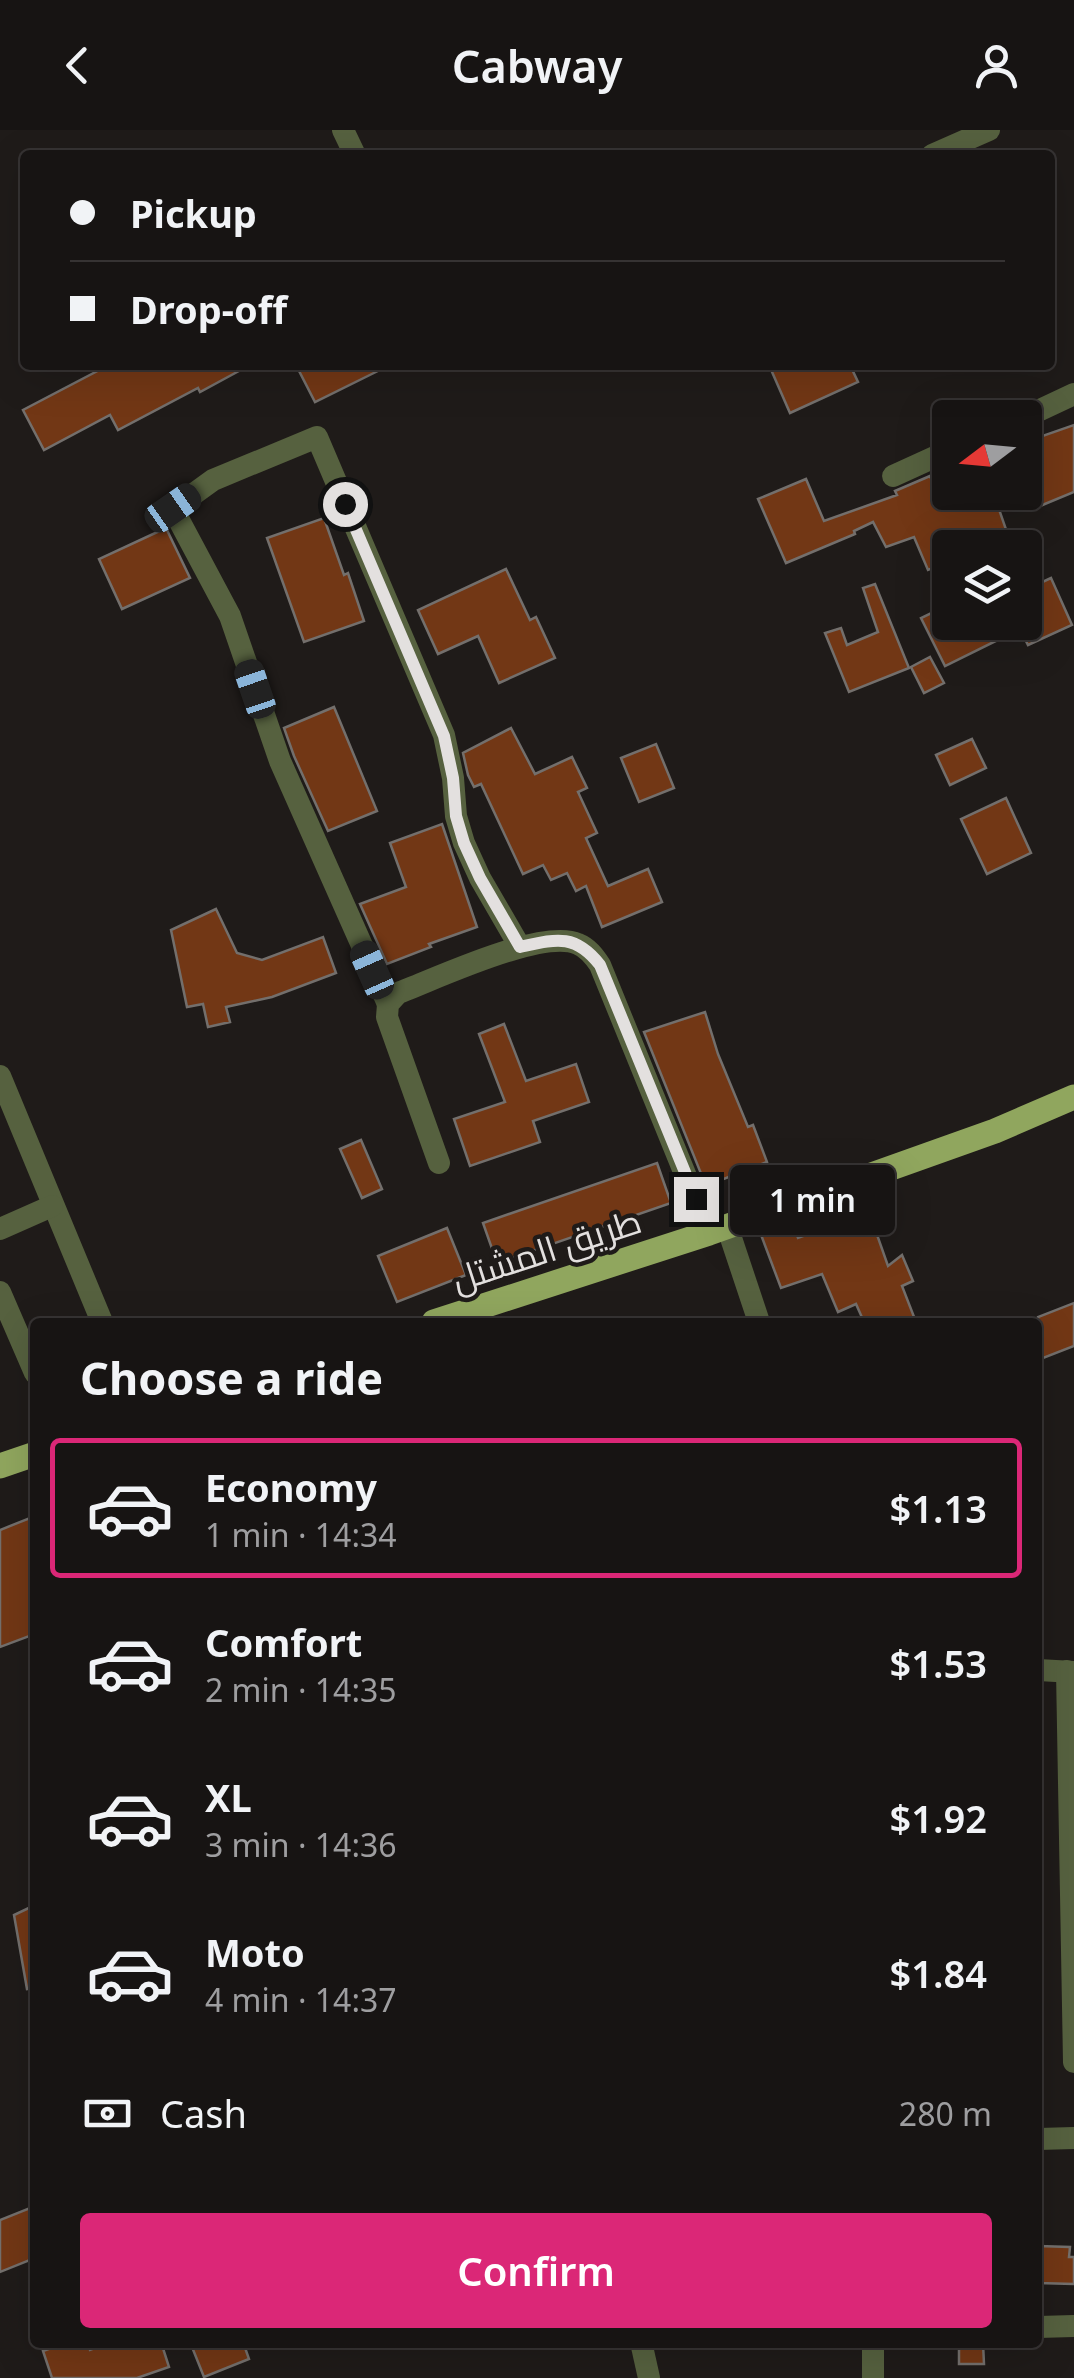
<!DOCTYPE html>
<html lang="en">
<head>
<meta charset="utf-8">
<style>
	:root { --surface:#171413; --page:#242121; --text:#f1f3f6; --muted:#9e9ea0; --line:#363333; --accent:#db2777 }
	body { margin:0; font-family:"Noto Sans",Cairo,sans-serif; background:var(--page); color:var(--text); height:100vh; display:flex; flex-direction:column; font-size:38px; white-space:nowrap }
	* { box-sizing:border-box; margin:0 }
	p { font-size:32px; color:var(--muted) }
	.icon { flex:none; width:55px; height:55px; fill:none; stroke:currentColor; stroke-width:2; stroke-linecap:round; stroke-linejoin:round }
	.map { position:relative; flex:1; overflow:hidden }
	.drawer { position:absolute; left:30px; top:1188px; width:1012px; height:1030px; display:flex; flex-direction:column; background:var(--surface); border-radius:10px; box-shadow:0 10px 40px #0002,0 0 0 2px var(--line) }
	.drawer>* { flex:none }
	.top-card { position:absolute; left:20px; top:20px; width:1035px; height:220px; border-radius:10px; box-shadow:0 10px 40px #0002,0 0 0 2px var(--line); display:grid; align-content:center; height:220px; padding:0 50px; background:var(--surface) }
	.needle { width:65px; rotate:254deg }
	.controls { position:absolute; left:932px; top:270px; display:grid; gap:20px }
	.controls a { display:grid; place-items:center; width:110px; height:110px; border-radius:10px; background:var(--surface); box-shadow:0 10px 40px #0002,0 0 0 2px var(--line); font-size:50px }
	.end { position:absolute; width:45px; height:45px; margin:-22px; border:12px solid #e3e0df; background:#111; box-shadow:0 0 0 5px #111 }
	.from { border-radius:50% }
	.bubble { position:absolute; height:70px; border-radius:10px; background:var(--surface); box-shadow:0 10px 40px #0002,0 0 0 2px var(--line); font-size:32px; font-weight:600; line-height:70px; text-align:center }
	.car { position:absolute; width:30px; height:60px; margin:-30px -15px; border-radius:12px; box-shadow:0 0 8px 2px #0007; background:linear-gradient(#222 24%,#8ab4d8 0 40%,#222 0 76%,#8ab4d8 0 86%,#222 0) }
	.top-card b { display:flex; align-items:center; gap:35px; height:95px; font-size:38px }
	.top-card b+b { border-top:2px solid var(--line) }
	.top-card i { width:25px; height:25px; background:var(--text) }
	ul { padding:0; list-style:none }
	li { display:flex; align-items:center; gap:30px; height:140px; margin:0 20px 15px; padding:0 30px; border:5px solid transparent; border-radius:10px }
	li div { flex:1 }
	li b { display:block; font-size:38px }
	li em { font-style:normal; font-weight:600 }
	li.selected { border-color:var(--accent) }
	li>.icon { width:90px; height:90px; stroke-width:1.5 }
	h2 { padding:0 50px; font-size:45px; line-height:120px }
	.pay { display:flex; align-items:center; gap:25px; height:110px; padding:0 50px; font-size:38px }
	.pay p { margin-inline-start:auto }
	.button { display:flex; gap:20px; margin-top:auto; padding:20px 50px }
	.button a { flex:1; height:115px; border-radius:10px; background:var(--accent); color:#fff; font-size:40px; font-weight:600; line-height:115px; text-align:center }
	header { display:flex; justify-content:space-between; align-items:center; height:130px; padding:0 50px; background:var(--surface); font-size:45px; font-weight:600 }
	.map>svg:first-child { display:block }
	.building { fill:#723715; stroke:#736f6c; stroke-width:2.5 }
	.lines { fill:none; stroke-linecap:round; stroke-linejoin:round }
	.minor { stroke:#56613f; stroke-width:22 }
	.primary { stroke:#90a65e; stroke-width:25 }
	.route { stroke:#e3e0df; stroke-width:12 }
	.labels { text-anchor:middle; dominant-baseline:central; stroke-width:9; stroke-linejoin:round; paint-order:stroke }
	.street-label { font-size:35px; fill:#e3e0df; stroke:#1f1b19 }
</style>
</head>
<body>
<header><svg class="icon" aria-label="back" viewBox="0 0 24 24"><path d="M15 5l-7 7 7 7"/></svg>Cabway<svg class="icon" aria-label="person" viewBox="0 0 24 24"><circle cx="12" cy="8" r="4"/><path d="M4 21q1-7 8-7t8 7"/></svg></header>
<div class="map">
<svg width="1074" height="2248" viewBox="0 0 1074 2248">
	<rect width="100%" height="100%" fill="#1f1b19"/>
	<g class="building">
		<path d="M109,235H250L200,262L198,258L118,300L110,285L44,320L23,280Z"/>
		<path d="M296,235H390L315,272Z"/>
		<path d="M769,235H850L858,252L790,283Z"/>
		<path d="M1074,295V362L1040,376L1025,339V302L1034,300L1037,308Z"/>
		<path d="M930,346L933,353L950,346V362H993L1010,411L991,418H950V431L928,440L914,407L886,417L873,392L854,401L855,404L786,433L758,369L806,349L824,391L897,365L895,361Z"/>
		<path d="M324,388L344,445L348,443L364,491L304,512L267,408Z"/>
		<path d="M166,398L190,448L122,479L99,429Z"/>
		<path d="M506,439L530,490L536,487L555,528L499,553L478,506L438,524L418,480Z"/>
		<path d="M1051,448L1072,495L1028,515L1020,499L945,536L921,488L950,474V492H1025V460Z"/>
		<path d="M875,454L909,538L849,562L825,503L841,498L847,515L878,502L863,458Z"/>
		<path d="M930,527L944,553L924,563L911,537Z"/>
		<path d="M334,577L377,681L328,701L294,626L284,598Z"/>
		<path d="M511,598L535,644L572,627L587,658L578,662L597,703L586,708L608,756L648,739L662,772L602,797L586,756L576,761L567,743L551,750L543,735L523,744L481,654L474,657L468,645L463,623Z"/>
		<path d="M972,609L986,638L950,655L936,625Z"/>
		<path d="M656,614L674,658L639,672L621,628Z"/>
		<path d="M1006,668L1031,723L987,744L961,689Z"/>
		<path d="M442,694L477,797L429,814L431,817L387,834L360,774L406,757L390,713Z"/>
		<path d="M216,779L237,823L262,830L323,807L336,843L272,867L226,877L230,892L208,897L203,874L187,877L171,800Z"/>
		<path d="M705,882L718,924L748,997L753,995L767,1032L706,1056L644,902Z"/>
		<path d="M504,894L526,951L576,934L589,972L533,991L540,1012L470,1036L454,989L505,972L479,904Z"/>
		<path d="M361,1010L382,1059L362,1068L340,1019Z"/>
		<path d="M657,1033L671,1073L497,1133L483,1093Z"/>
		<path d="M869,1082L888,1136L902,1125L913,1151L902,1156L916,1192H864L856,1174L838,1182L822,1144L781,1158L760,1102L792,1091L798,1108Z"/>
		<path d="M447,1098L466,1145L397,1172L378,1126Z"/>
		<path d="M1074,1173V1216L1038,1230V1187Z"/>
		<path d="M35,1386V1504L0,1517V1400Z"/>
		<path d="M35,1775V1858L27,1859L14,1785Z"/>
		<path d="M35,2076V2128L0,2142V2090Z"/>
		<path d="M1038,2116L1070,2117L1069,2127H1074V2154L1038,2153Z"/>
		<path d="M68,2212H87L90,2220L111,2212H161L169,2237L137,2248H52L43,2221Z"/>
		<path d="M190,2212H243L249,2229L204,2247Z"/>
		<path d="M959,2213H983L984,2234H959Z"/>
	</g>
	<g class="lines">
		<g class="minor">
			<path d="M343,0L355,25"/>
			<path d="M932,25L989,0"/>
			<path d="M1023,288L1074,264"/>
			<path d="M893,346L950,320"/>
			<path d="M388,874L280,631L230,486L173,379L213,350L317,307L444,605L453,648L456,686L464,713L480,748L520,817"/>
			<path d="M0,946L102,1192"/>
			<path d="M439,1033L387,887L388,874L398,863C436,849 542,798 578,814C588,818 594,826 600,835L709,1103"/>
			<path d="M727,1096L759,1192"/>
			<path d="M0,1099L52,1076"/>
			<path d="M0,1162L35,1243"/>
			<path d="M1038,1540L1074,1542"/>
			<path d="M1067,1541L1074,1932"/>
			<path d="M1038,2009L1074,2008"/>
			<path d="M1038,2197L1074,2196"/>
			<path d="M641,2212L649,2248"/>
			<path d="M873,2212V2248"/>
		</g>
		<g class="primary">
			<path d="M434,1192L709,1103L995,1001L1074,967"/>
			<path d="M0,1336L35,1324"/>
		</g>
	</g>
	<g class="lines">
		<path class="route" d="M345,374L444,606L453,648L456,686L464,713L480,748L520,817C556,809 575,803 600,835L696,1069"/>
	</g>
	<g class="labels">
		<g class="street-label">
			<text transform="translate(546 1119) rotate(-18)">طريق المشتل</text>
		</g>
	</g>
</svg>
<div class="controls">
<a><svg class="needle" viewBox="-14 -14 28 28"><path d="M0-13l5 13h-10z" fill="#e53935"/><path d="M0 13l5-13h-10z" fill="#9e9ea0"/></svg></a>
<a><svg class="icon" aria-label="layers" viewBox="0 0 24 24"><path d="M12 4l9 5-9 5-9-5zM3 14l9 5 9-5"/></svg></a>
</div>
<i class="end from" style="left:345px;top:374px"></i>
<i class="end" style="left:696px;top:1069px"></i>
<div class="bubble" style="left:730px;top:1035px;width:165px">1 min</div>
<i class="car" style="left:173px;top:378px;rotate:55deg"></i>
<i class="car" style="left:255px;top:559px;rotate:341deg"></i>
<i class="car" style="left:372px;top:840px;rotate:336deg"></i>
<div class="top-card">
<b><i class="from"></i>Pickup</b>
<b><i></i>Drop-off</b>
</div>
<section class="drawer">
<h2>Choose a ride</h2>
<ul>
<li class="selected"><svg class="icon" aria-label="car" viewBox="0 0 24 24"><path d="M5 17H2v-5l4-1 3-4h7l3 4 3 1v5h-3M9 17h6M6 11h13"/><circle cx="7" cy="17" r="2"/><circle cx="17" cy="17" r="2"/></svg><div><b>Economy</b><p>1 min · 14:34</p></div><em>$1.13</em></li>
<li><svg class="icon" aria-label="car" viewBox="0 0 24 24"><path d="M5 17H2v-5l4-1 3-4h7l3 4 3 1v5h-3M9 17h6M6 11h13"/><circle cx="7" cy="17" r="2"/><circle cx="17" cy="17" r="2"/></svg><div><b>Comfort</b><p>2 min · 14:35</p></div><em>$1.53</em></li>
<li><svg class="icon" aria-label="car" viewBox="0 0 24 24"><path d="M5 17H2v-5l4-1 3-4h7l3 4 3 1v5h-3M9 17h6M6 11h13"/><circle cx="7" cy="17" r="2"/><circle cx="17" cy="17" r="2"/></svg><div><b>XL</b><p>3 min · 14:36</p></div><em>$1.92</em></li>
<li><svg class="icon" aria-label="car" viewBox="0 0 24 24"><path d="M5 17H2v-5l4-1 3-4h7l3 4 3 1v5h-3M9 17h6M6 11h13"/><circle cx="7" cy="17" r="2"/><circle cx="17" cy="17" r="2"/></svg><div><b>Moto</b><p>4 min · 14:37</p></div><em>$1.84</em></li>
</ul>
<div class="pay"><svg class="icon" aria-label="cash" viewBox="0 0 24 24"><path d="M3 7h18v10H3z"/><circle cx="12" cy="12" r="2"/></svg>Cash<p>280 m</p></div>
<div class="button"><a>Confirm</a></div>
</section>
</div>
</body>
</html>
